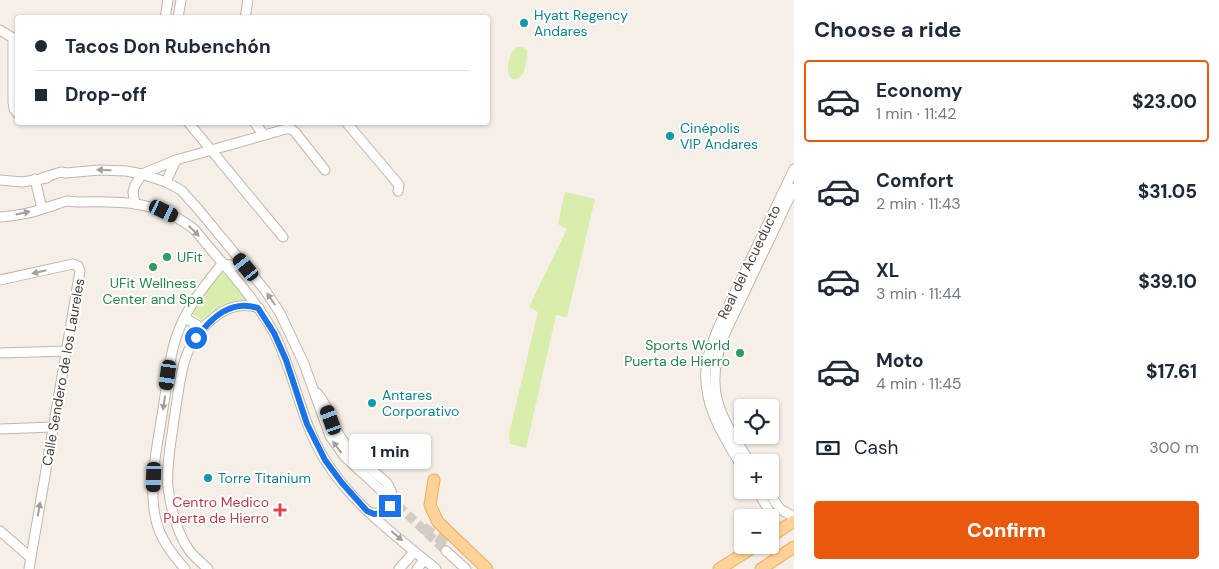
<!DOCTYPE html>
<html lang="en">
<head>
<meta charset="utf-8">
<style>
	:root { --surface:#fff; --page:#f6f6f7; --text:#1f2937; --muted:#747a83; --line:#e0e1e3; --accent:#ea580c }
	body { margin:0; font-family:"DM Sans",sans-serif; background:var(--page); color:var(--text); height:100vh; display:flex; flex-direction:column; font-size:19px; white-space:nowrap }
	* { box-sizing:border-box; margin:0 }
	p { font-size:16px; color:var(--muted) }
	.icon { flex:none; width:28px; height:28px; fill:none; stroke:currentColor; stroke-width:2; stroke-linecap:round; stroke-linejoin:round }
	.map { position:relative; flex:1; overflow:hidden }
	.sheet { display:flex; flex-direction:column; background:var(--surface); width:425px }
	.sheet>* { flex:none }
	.top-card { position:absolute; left:15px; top:15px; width:475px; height:110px; border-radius:5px; box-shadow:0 1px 4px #0004; display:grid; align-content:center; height:110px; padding:0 20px; background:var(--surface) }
	.buttons { position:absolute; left:734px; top:399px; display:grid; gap:10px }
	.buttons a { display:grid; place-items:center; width:45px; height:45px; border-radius:5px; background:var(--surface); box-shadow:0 1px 4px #0004; font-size:25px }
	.end { position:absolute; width:22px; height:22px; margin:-11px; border:6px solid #1a73e8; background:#fff; box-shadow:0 0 0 2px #fff }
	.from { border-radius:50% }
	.bubble { position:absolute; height:35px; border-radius:5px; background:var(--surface); box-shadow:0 1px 4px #0004; font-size:16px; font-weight:800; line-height:35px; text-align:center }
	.car { position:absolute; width:15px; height:30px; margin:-15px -8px; border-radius:6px; box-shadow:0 0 4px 1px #0007; background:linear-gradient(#222 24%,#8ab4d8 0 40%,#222 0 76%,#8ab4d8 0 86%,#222 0) }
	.top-card b { display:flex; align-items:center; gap:18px; height:48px; font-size:19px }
	.top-card b+b { border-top:1px solid var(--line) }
	.top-card i { width:12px; height:12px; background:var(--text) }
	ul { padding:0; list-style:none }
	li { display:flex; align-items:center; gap:15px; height:82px; margin:0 10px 8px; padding:0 10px; border:2px solid transparent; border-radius:5px }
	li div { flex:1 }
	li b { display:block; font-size:19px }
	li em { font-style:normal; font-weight:800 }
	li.selected { border-color:var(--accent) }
	li>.icon { width:45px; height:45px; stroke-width:1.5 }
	h2 { padding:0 20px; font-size:22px; line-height:60px }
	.pay { display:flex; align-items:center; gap:12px; height:55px; padding:0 20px; font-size:19px }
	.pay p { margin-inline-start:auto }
	.action { display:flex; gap:10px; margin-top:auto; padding:10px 20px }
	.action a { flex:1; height:58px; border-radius:5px; background:var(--accent); color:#fff; font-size:20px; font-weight:800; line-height:58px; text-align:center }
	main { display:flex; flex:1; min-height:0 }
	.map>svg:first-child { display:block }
	.green { fill:#d9edad }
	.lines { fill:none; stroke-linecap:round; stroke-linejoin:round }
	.minor-tunnel { stroke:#d3ccc4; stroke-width:9; stroke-dasharray:9 4.5; stroke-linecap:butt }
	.major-tunnel { stroke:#d3ccc4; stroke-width:11; stroke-dasharray:11 5.5; stroke-linecap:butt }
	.minor-casing { stroke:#c2b6a9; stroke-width:11 }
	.major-casing { stroke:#efae5c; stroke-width:13 }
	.minor { stroke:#fff; stroke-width:9 }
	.major { stroke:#ffd397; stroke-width:11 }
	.oneway { fill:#a49f9a }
	.route { stroke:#1a73e8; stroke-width:6 }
	.culture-dot { fill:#0f9aa8; stroke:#fff; stroke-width:2 }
	.leisure-dot { fill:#2e9e5b; stroke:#fff; stroke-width:2 }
	.health-dot { fill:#e0444e; stroke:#fff; stroke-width:2 }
	.labels { text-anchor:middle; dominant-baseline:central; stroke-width:4; stroke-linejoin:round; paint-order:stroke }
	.culture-label { font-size:14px; fill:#0d838f; stroke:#fff; text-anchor:start }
	.leisure-label { font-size:14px; fill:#27864d; stroke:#fff; text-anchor:start }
	.street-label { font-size:14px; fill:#493f35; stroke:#fff }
	.health-label { font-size:14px; fill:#be3a42; stroke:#fff; text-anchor:end }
</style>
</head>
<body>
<main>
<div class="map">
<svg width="794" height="569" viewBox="0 0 794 569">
	<rect width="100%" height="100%" fill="#f5efe8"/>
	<g class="green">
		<path d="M517,47H522L527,50C527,56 526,73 520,77C507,85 507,68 509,60C511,54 511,51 517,47Z"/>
		<path d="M565,192L595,199L567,317L556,315L526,448L510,444L509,437L510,430L538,312L529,307L567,229L558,224Z"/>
		<path d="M220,270L248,299C228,302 214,307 201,321L199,317L190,313Z"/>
	</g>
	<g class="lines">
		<path class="minor-tunnel" d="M388,496L446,551"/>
		<path class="major-tunnel" d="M423,528L449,544"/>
		<g class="minor-casing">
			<g id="minor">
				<path d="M165,18L168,0"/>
				<path d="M178,18L181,0"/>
				<path d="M245,18L248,0"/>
				<path d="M0,30L13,38H18"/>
				<path d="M13,38V102L14,109L18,114"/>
				<path d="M188,122L283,237"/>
				<path d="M254,122L264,135"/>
				<path d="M346,122L399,185L398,191"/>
				<path d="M42,178L61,172L66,173L99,170L126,171L142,174L166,182L181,190L198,209L265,290L280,313L304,364L330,436L345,457L384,493"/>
				<path d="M35,179L42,209"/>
				<path d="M0,180L22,182L47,178"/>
				<path d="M166,182L176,160"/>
				<path d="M135,204L133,192L135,185L142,174L176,160L286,129H291L295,132L325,170"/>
				<path d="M0,217C14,216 32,213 45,208C53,206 59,203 67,201C71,201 75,202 79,202C123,201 159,201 195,230C222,264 253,295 274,333C295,374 300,420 325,460C352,504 396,536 436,569"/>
				<path d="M0,280L73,264L78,266L80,271L29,569"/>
				<path d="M185,318L197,325L202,330"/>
				<path d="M0,353L67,351"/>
				<path d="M317,393C329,406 332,424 341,438C353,456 372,469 387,483C389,487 392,491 392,495C394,509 381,516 369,512"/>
				<path d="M0,429L53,427"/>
				<path d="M750,462C719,415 702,388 726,331L794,188"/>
				<path d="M742,467C724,437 703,406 706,369C707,355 713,341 718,328L794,169"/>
				<path d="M757,490L768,509L770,518"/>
				<path d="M767,490L780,509L794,517"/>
				<path d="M0,531L30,557"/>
				<path d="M446,551L466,569"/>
				<path d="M185,569C173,555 160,539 156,520C147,484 159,439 164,402C168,380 169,356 177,335C186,308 205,285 222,264L246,267"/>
				<path d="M208,569C202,563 194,557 189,550C177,533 171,508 168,488C166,466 171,442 174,420C177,401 179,381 184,363C193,332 224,296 259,308"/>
				<path d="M399,569L414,552"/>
				<path d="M417,569L424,560"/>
			</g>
		</g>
		<g class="major-casing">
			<g id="major">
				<path d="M434,480L430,505L438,522L487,569"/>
				<path d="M770,537L794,521"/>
				<path d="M719,569L757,545"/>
				<path d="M761,569L794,547"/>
			</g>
		</g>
		<use href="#minor" class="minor"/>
		<use href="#major" class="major"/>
	</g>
	<defs><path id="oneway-solid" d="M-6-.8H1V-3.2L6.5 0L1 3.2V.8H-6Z" transform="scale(1.25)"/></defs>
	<g class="oneway">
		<use href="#oneway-solid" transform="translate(104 170) rotate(-179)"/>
		<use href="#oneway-solid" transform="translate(23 213) rotate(-12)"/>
		<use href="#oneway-solid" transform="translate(194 231) rotate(45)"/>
		<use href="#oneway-solid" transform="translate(39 272) rotate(167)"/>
		<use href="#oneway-solid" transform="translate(271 299) rotate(-125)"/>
		<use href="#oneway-solid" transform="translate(164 403) rotate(98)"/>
		<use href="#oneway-solid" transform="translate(337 447) rotate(-126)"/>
		<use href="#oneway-solid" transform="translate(39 509) rotate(-80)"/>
		<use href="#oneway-solid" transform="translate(397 536) rotate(41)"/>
	</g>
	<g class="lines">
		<path class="route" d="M196,338C212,317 231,299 258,308L274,333L286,360L307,424L325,460L342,483L367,511L374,514L382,513L390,506"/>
	</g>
	<g class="culture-dot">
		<circle cx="524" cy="23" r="5"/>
		<circle cx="670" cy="136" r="5"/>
		<circle cx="372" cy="403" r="5"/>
		<circle cx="208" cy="478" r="5"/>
	</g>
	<g class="leisure-dot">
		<circle cx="167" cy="257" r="5"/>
		<circle cx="153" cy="267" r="5"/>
		<circle cx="740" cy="353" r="5"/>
	</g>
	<path class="health-dot" d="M277.5 502.5h5v5h5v5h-5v5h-5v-5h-5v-5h5z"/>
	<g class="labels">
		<g class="culture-label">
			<text x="534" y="15">Hyatt Regency<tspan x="534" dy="16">Andares</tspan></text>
			<text x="680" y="128">Cinépolis<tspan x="680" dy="16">VIP Andares</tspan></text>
			<text x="382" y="395">Antares<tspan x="382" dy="16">Corporativo</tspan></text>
			<text x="218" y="478">Torre Titanium</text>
		</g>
		<g class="leisure-label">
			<text x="177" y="257">UFit</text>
			<text x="153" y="283" text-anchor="middle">UFit Wellness<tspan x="153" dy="16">Center and Spa</tspan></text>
			<text x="730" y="345" text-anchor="end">Sports World<tspan x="730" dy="16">Puerta de Hierro</tspan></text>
		</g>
		<g class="street-label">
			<text transform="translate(749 262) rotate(-64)">Real del Acueducto</text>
			<text transform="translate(63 372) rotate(-80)">Calle Sendero de los Laureles</text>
		</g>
		<g class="health-label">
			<text x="269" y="502">Centro Medico<tspan x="269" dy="16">Puerta de Hierro</tspan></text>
		</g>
	</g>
</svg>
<div class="buttons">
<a><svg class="icon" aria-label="locate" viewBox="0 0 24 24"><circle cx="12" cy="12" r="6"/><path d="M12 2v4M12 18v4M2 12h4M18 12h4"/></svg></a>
<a>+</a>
<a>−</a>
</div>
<i class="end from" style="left:196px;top:338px"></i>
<i class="end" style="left:390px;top:506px"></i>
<div class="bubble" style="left:349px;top:434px;width:82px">1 min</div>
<i class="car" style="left:164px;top:211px;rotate:116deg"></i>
<i class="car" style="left:246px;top:267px;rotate:321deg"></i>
<i class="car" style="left:168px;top:375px;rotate:188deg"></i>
<i class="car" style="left:331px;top:420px;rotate:340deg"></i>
<i class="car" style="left:154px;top:477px;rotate:182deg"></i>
<div class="top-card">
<b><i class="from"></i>Tacos Don Rubenchón</b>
<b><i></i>Drop-off</b>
</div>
</div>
<section class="sheet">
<h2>Choose a ride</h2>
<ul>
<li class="selected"><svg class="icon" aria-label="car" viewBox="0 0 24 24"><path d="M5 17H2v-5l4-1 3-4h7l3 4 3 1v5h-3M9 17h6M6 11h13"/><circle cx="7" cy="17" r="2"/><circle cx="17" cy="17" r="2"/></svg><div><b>Economy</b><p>1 min · 11:42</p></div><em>$23.00</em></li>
<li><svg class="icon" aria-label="car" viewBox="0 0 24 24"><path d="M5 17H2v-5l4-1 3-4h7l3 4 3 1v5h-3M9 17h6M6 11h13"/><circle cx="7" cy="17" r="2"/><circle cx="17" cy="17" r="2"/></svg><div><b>Comfort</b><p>2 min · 11:43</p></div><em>$31.05</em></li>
<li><svg class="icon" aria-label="car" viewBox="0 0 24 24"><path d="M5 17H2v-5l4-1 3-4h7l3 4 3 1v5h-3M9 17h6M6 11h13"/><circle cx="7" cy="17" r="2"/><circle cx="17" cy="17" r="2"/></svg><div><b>XL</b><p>3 min · 11:44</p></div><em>$39.10</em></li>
<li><svg class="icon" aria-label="car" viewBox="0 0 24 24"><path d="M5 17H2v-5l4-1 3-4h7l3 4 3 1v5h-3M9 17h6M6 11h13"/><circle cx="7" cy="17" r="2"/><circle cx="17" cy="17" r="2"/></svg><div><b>Moto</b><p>4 min · 11:45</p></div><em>$17.61</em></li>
</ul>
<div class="pay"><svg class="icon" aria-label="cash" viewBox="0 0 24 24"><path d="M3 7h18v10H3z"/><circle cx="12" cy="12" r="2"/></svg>Cash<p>300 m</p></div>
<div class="action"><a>Confirm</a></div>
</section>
</main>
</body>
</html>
